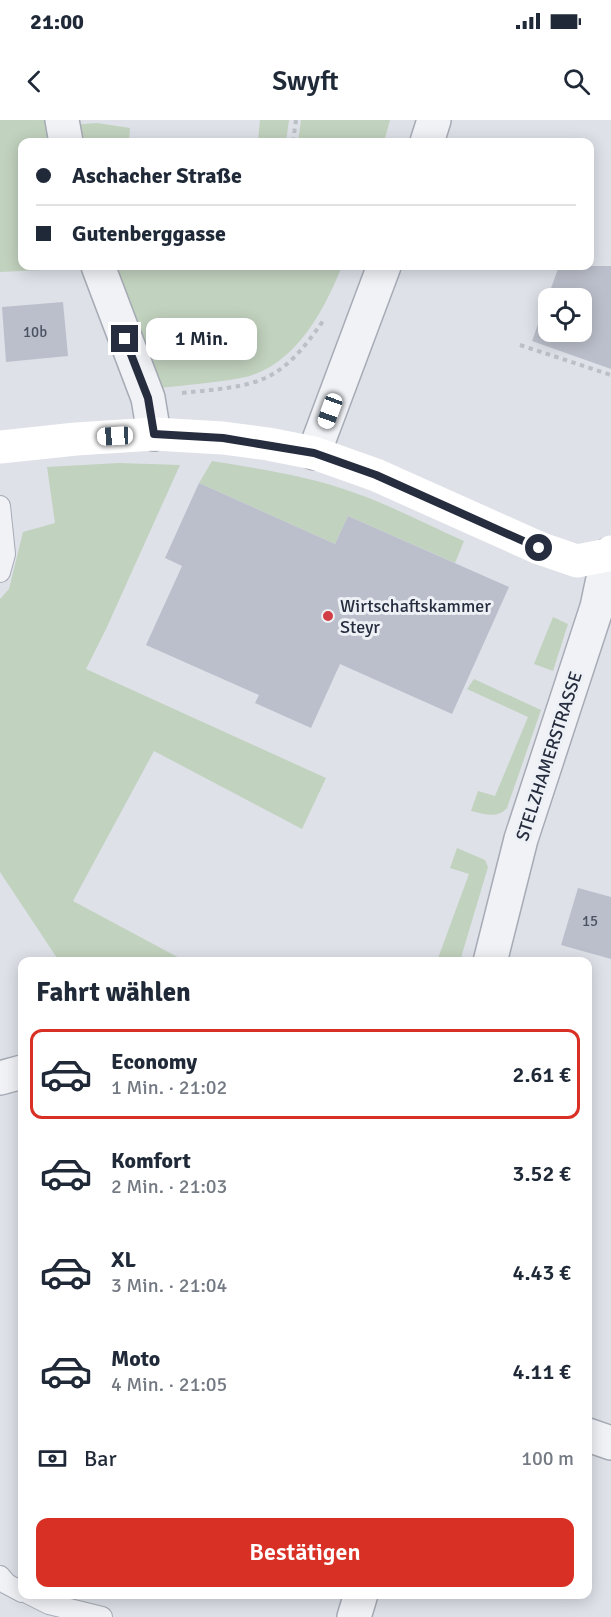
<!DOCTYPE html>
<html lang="de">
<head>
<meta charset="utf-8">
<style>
	:root { --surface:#fff; --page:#f2f2f3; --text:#1f2937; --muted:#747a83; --line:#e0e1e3; --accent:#d93025 }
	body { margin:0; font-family:Signika,sans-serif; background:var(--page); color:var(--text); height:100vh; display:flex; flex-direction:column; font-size:22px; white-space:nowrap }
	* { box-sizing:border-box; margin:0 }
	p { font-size:20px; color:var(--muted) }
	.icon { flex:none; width:33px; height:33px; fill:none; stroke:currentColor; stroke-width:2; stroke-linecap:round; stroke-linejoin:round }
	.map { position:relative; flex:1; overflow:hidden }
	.panel { position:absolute; left:18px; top:837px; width:574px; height:642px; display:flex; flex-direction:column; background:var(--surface); border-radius:12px; box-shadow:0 3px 15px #0003 }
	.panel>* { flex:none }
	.guide { position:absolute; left:18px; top:18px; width:576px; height:132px; border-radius:12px; box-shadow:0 3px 15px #0003; display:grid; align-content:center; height:132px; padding:0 18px; background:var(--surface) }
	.controls { position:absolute; left:538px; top:168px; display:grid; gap:12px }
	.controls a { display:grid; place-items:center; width:54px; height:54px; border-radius:12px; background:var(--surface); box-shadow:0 3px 15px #0003; font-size:30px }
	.end { position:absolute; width:27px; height:27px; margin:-14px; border:8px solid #262d3f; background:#fff; box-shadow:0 0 0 3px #fff }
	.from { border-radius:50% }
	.bubble { position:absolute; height:42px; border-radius:12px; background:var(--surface); box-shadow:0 3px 15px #0003; font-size:20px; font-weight:600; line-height:42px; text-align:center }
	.car { position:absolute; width:18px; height:36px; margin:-18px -9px; border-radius:8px; box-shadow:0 0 4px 2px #0007; background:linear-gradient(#fff 24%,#345 0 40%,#fff 0 76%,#345 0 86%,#fff 0) }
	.guide b { display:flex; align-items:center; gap:21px; height:57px; font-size:22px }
	.guide b+b { border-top:2px solid var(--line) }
	.guide i { width:15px; height:15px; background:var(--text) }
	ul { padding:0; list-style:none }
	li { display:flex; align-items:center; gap:18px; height:90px; margin:0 12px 9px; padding:0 6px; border:3px solid transparent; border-radius:12px }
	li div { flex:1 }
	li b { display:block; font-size:22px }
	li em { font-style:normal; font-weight:600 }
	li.selected { border-color:var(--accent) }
	li>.icon { width:54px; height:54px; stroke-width:1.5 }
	h2 { padding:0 18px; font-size:27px; line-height:72px }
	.pay { display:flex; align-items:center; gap:15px; height:66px; padding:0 18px; font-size:22px }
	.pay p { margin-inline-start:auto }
	.button { display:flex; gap:12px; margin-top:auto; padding:12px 18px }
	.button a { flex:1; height:69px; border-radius:12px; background:var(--accent); color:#fff; font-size:24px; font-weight:600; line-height:69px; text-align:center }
	.status { display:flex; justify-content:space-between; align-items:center; height:42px; padding:0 30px; background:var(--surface); direction:ltr }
	.status svg { height:16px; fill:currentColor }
	header { display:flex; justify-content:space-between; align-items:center; height:78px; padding:0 18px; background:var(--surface); font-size:27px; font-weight:600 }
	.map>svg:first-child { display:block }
	.green { fill:#c1d2be }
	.building { fill:#bbbfcb; fill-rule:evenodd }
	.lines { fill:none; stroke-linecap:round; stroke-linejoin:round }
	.lane-casing { stroke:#a7abb5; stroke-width:22 }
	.street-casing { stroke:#a7abb5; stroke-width:36 }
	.path { stroke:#bbbfc6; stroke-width:4; stroke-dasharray:4.5 4.5; stroke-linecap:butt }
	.lane { stroke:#f0f2f6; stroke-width:20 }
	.street { stroke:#f0f2f6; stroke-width:33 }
	.secondary { stroke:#fff; stroke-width:33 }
	.route { stroke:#262d3f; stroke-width:8 }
	.poi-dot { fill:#d23e45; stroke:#edf0f5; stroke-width:2 }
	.labels { text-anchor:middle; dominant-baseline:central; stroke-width:6; stroke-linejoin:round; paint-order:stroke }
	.number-label { font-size:15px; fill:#4b5262 }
	.poi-label { font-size:18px; fill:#262d3f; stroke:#edf0f5; text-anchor:start }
	.street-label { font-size:18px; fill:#262d3f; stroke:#edf0f5 }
</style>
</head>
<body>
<div class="status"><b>21:00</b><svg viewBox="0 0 49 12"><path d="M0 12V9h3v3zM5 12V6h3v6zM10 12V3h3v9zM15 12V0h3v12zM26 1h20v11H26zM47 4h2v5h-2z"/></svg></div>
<header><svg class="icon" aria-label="back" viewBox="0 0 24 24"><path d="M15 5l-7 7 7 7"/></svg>Swyft<svg class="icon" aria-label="search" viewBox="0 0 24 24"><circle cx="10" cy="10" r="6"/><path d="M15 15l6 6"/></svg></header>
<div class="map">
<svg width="611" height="1497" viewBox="0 0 611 1497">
	<rect width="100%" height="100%" fill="#dee1e8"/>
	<g class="green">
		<path d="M0,0H46L51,22H22V146H83L84,148L0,152Z"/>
		<path d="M260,0H289L286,22H258Z"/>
		<path d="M301,0H390L384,22H298Z"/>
		<path d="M97,3L130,8L129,22H76L71,5Z"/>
		<path d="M133,146H342C324,191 294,248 241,258C214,263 186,265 158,268L114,152Z"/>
		<path d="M212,341C260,349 309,356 355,373C392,386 428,405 464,421L455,443L348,396L335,424L199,363Z"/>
		<path d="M119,343L180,345L106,509L86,549L326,658L302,709L154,631L73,781L185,841H59L0,752V479L9,469L23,412L55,403L47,347Z"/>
		<path d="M553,497L568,504L553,551L534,544Z"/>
		<path d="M474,559L541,590L507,688C497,699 485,694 471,691L478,671L495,676L528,597L467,569Z"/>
		<path d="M457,728L485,740L488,747L460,841H437L469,754L450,748Z"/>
	</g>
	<g class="building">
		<path d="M559,146H611V249L532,221ZM549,178H582V212H549Z"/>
		<path d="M63,182L68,236L6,242L2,187Z"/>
		<path d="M199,363L335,424L348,396L509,467L452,594L340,544L311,608L255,583L259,575L146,525L182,446L165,438Z"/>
		<path d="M578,768L611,777V839L561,825Z"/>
	</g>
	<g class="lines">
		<g class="lane-casing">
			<g id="lane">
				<path d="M0,386L5,434L0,452"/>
				<path d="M0,1456L7,1464L22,1472"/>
				<path d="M29,1474L49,1484L102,1497"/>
			</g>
		</g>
		<g class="street-casing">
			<g id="street">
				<path d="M62,0L66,22"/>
				<path d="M427,22L434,0"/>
				<path d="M98,146L148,278L154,314"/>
				<path d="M314,333L384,146"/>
				<path d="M490,842L521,719L597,487L608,435"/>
				<path d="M0,958L22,952"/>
				<path d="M588,1315L611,1323"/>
				<path d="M354,1497L361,1474"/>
			</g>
		</g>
		<g class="path">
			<path d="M293,22L296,0"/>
			<path d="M520,225L611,255"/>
			<path d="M182,273C259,265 279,266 325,198"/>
		</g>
		<use href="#lane" class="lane"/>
		<use href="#street" class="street"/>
		<path class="secondary" d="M0,327L76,319L154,314L223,318L268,324L314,333L376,355L539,428L577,441L608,435L611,432"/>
	</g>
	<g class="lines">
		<path class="route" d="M125,219L148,278L154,314L223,318L314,333L376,355L539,428"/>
	</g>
	<circle class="poi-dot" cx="328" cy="496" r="6"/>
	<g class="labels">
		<g class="number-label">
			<text x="35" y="212">10b</text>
			<text x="590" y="801">15</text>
		</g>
		<g class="poi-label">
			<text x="340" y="486">Wirtschaftskammer<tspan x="340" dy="21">Steyr</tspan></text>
		</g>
		<g class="street-label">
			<text transform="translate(549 636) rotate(-72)">STELZHAMERSTRASSE</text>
		</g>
	</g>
</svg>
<div class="controls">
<a><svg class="icon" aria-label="locate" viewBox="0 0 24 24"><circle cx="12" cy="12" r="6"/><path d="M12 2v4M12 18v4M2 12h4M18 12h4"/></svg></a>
</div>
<i class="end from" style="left:539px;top:428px"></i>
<i class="end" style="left:125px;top:219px"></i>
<div class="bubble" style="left:146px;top:198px;width:111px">1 Min.</div>
<i class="car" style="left:330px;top:291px;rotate:200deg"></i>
<i class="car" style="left:115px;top:316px;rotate:267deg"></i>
<div class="guide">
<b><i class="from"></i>Aschacher Straße</b>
<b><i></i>Gutenberggasse</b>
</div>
<section class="panel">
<h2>Fahrt wählen</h2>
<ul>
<li class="selected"><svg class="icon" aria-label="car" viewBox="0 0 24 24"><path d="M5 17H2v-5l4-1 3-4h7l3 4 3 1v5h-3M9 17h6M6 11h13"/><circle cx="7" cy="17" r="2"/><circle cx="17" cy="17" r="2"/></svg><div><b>Economy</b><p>1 Min. · 21:02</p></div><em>2.61 €</em></li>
<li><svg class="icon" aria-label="car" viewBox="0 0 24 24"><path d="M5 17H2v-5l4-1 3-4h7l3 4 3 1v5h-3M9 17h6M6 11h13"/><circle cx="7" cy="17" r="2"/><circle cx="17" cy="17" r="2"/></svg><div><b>Komfort</b><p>2 Min. · 21:03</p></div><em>3.52 €</em></li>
<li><svg class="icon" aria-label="car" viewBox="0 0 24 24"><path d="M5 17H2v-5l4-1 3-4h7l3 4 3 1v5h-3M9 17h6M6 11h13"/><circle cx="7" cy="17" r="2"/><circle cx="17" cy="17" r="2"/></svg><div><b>XL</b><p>3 Min. · 21:04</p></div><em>4.43 €</em></li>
<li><svg class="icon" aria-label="car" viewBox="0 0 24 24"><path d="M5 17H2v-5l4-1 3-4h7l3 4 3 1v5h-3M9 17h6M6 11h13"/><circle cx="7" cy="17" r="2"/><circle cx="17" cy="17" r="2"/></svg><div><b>Moto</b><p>4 Min. · 21:05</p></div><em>4.11 €</em></li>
</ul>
<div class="pay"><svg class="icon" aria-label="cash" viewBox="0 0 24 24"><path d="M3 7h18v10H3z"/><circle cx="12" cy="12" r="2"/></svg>Bar<p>100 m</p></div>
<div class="button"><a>Bestätigen</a></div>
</section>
</div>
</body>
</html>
